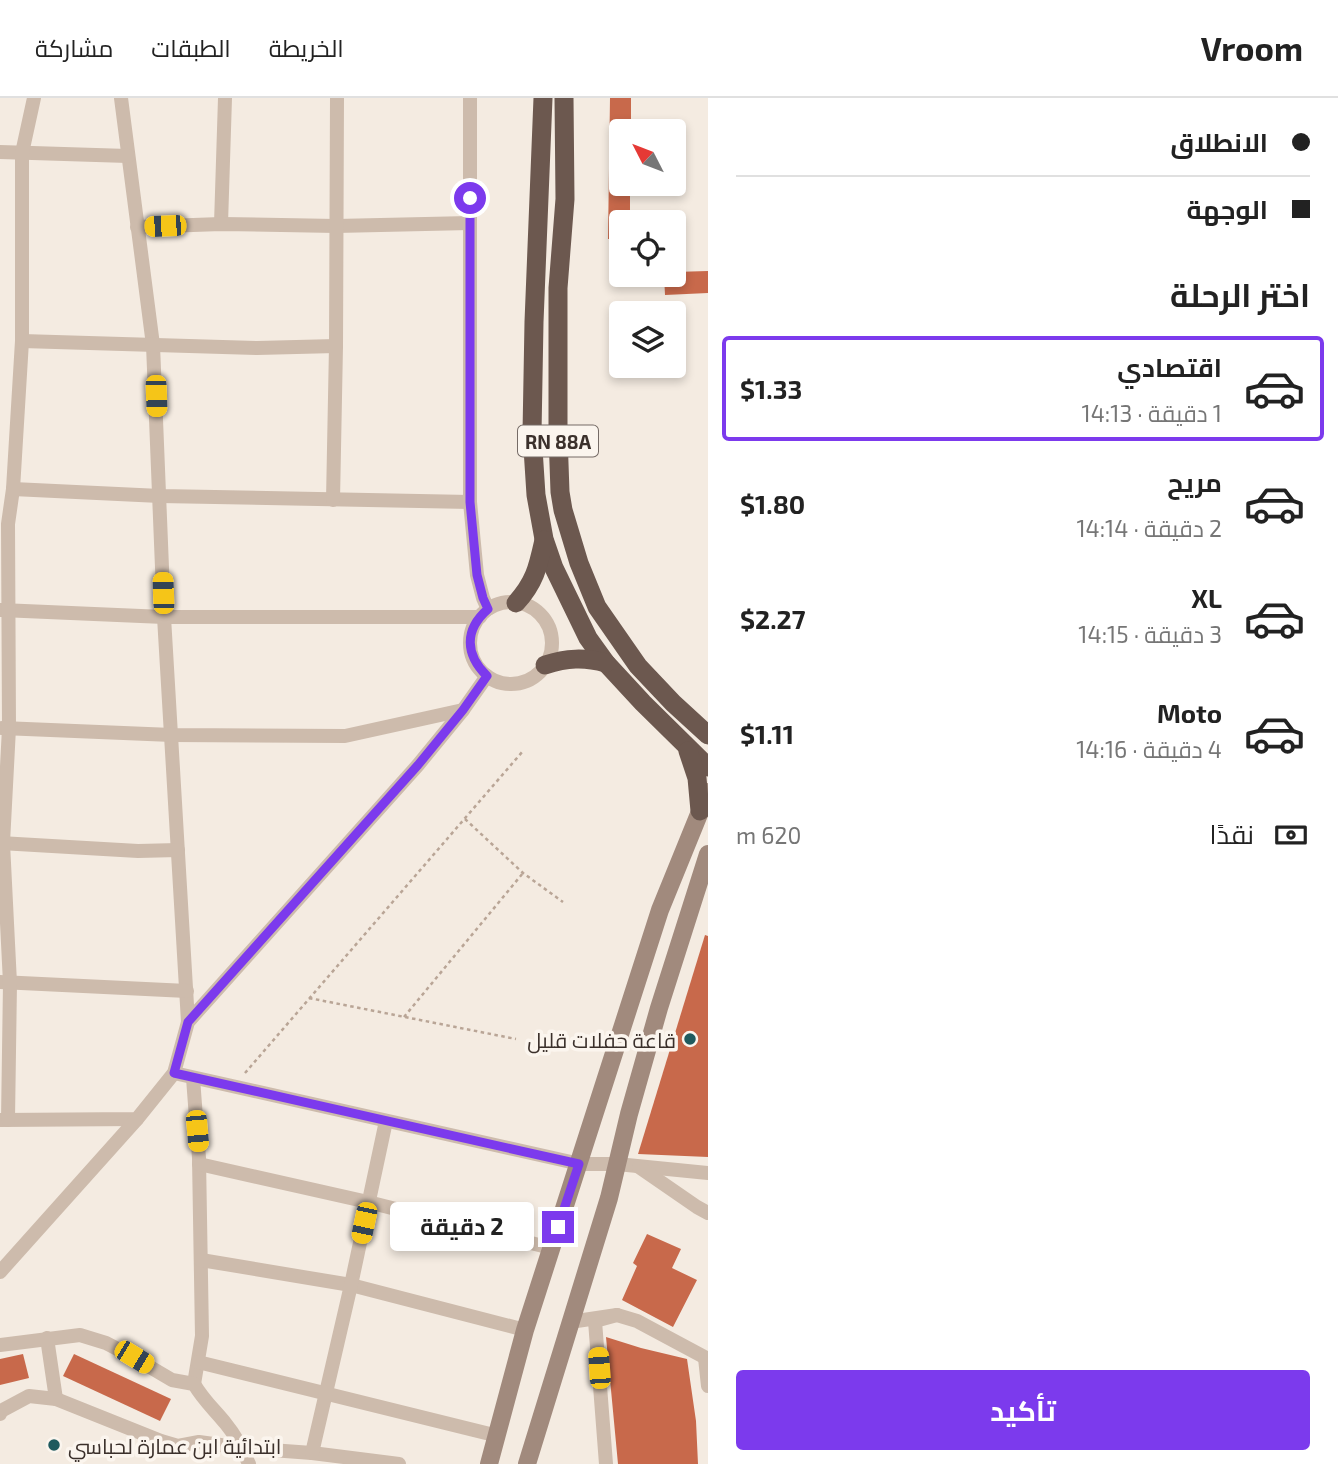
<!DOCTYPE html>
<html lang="ar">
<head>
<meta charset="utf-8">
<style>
	:root { --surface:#fff; --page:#f6f6f6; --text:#222; --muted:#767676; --line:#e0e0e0; --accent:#7c3aed }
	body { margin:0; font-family:"Exo 2",Cairo,sans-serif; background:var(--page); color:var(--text); direction:rtl; height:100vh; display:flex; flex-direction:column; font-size:26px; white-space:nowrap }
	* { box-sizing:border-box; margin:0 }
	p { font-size:23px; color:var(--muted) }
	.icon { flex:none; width:38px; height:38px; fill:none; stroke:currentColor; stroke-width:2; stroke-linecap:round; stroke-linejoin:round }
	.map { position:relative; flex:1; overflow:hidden; direction:ltr }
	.drawer { display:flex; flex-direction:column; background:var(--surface); width:630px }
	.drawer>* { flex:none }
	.guide { display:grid; align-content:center; height:154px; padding:0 28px; background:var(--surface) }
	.needle { width:46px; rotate:312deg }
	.controls { position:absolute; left:609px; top:21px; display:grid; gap:14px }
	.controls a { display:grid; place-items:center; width:77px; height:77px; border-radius:7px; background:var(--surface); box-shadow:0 4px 10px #0003; font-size:35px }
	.end { position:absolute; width:32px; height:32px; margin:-16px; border:9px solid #7c3aed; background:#fff; box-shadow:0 0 0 4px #fff }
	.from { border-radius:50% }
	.bubble { position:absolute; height:49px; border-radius:7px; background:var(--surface); box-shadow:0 4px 10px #0003; font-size:23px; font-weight:700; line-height:49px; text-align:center; direction:rtl }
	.car { position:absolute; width:21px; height:42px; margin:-21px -10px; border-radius:9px; box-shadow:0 0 5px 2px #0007; background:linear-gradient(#f5c518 24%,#345 0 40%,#f5c518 0 76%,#345 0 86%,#f5c518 0) }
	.guide b { display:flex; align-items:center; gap:24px; height:66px; font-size:26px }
	.guide b+b { border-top:2px solid var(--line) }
	.guide i { width:18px; height:18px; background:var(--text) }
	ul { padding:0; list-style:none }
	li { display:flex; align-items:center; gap:21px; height:105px; margin:0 14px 10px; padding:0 14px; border:4px solid transparent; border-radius:7px }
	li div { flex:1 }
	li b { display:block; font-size:26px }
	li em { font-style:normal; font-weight:700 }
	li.selected { border-color:var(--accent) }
	li>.icon { width:63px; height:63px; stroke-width:1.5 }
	h2 { padding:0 28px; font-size:32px; line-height:84px }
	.pay { display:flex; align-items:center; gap:18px; height:77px; padding:0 28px; font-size:26px }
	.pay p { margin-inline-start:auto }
	.action { display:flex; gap:14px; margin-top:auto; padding:14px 28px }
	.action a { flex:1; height:80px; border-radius:7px; background:var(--accent); color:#fff; font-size:28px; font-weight:700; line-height:80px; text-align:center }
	header { display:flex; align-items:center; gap:42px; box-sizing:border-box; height:98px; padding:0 35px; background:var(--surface); border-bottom:2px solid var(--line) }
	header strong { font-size:33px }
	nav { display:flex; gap:38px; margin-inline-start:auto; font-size:24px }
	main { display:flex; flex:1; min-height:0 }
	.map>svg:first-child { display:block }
	.building { fill:#c8694b }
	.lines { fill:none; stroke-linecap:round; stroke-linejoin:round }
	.path { stroke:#b9a596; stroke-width:2.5; stroke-dasharray:3.5 3.5; stroke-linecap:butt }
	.minor { stroke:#cdbbac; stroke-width:14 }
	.secondary { stroke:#a18a7d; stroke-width:18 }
	.trunk { stroke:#6c584f; stroke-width:19 }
	.route { stroke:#7c3aed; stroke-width:9 }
	.poi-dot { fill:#1f5a5e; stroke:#fbf5ee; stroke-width:2.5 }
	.labels { text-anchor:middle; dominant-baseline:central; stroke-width:7; stroke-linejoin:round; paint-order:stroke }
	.shield { fill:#fbf5ee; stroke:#756b66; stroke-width:2 }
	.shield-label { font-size:19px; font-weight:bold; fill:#3b302b }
	.poi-label { font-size:21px; fill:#3b302b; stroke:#fbf5ee; text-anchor:end }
</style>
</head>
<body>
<header>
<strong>Vroom</strong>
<nav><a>الخريطة</a><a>الطبقات</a><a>مشاركة</a></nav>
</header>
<main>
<section class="drawer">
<div class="guide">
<b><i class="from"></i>الانطلاق</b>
<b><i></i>الوجهة</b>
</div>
<h2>اختر الرحلة</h2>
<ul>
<li class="selected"><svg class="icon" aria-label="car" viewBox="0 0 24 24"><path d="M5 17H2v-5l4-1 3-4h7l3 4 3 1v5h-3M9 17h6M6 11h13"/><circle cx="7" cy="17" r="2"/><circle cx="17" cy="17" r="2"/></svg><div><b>اقتصادي</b><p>1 دقيقة · 14:13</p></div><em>$1.33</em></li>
<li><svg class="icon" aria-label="car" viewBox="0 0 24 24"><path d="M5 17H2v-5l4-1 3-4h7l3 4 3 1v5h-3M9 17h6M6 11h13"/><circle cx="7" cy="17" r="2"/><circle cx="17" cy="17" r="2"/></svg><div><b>مريح</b><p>2 دقيقة · 14:14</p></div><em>$1.80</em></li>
<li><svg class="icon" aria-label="car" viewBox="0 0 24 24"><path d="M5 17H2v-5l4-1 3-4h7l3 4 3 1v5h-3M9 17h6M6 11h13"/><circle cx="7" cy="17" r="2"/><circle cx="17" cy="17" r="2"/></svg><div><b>XL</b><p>3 دقيقة · 14:15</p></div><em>$2.27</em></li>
<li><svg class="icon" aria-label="car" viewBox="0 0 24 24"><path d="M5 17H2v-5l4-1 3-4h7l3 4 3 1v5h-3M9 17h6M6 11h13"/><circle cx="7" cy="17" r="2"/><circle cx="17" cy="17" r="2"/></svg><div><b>Moto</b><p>4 دقيقة · 14:16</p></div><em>$1.11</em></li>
</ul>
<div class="pay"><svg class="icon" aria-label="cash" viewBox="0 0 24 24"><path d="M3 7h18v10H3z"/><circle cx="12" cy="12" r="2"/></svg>نقدًا<p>620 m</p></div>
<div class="action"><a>تأكيد</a></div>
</section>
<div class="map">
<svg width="708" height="1366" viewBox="0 0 708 1366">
	<rect width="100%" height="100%" fill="#f4ebe1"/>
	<g class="building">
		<path d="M610,0H631V33H621V86H630V124H621V141H608Z"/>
		<path d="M708,173V195L665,197L664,177H674V174Z"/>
		<path d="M705,837L708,838V1059L638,1056Z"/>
		<path d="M647,1136L681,1151L672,1170L697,1182L673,1229L622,1202L637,1168L633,1165Z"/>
		<path d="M606,1239L641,1250L687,1261L696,1323L698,1366H618Z"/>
		<path d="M23,1256L29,1280L0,1287V1261Z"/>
		<path d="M74,1256L171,1301L160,1323L63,1278Z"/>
	</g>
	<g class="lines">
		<g class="path">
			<path d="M465,721L523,775L563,804"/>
			<path d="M309,900L516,941"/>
			<path d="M404,919L523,775"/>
			<path d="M245,975L523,653"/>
		</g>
		<g class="minor">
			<path d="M121,0L153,247L164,519L188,924"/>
			<path d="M470,0V404L477,477L483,500L488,511"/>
			<path d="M0,54L128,58"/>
			<path d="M221,126L225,0"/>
			<path d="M137,129L221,126L336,128L470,125"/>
			<path d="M22,243L257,250L336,248"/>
			<path d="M13,391L160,398L470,404"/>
			<path d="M333,402L336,248L337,0"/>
			<circle cx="511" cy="545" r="41"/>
			<path d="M1,512L164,519H480"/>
			<path d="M2,630L172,637L345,638L463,612"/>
			<path d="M0,745L138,753L178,752"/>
			<path d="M0,884L187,893"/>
			<path d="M174,975L580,1066H617L708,1075"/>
			<path d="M193,980L199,1060L202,1238L194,1286"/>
			<path d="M1,1022L137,1021L174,975L188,924L418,667L463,612L487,578"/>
			<path d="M8,1022L10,885L3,745L9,630L8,426L13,391L22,243V55L34,0"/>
			<path d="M199,1066L368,1104L551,1150"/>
			<path d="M639,1069L697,1109L708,1115"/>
			<path d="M201,1162L351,1187L525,1232"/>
			<path d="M0,1174L137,1021"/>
			<path d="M617,1217L637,1223L708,1261"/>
			<path d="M570,1224L617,1217L595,1223L606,1366"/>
			<path d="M47,1240L56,1301"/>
			<path d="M0,1247L80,1237L106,1245L133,1259L172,1282L194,1286C204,1303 214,1311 226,1326C236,1338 243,1352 249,1366"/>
			<path d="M705,1260L708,1288"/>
			<path d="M198,1264L498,1338"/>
			<path d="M0,1316L1,1313L29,1298L56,1301L161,1343L178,1348L199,1344L242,1350L312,1355L399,1366"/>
			<path d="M312,1355L351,1187L386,1023"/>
		</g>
		<g class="secondary">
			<path d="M489,1366L525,1232L660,812L708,694"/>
			<path d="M527,1366L609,1100L629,1016L659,910L708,756"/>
		</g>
		<g class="trunk">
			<path d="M543,0L534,224L532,335L536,397L544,441L554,470L588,540L606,565L643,605L708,669"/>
			<path d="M564,0L565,101L558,190V337L560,394L563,412L579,465L597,509L638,568L673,605L708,637"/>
			<path d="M516,505C535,484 538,469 544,442"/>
			<path d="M545,567C567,560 584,559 606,565"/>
			<path d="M688,653L697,680L700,713"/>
		</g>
	</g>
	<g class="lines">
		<path class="route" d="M470,100V404L477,477L483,500L488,511C464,532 465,556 487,578L463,612L418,667L188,924L174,975L579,1066L558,1129"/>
	</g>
	<g class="poi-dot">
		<circle cx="690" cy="941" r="7"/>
		<circle cx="54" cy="1347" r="7"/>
	</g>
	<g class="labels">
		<rect class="shield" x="518" y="327.5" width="80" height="31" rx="5"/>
		<g class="shield-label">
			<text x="558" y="343">RN 88A</text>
		</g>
		<g class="poi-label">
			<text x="676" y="941">قاعة حفلات قليل</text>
			<text x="68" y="1347" text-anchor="start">ابتدائية ابن عمارة لحباسي</text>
		</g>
	</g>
</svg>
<div class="controls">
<a><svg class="needle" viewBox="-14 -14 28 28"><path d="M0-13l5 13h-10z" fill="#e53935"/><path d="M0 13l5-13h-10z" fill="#767676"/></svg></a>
<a><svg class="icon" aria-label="locate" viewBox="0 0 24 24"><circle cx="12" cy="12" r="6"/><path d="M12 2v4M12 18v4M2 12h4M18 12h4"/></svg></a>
<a><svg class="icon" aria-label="layers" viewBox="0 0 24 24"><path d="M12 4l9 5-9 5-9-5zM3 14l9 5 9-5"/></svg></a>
</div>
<i class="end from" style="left:470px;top:100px"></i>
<i class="end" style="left:558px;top:1129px"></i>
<div class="bubble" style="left:390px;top:1104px;width:144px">2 دقيقة</div>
<i class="car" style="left:165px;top:128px;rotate:268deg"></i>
<i class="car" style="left:156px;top:298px;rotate:178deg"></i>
<i class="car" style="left:163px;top:495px;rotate:358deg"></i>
<i class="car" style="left:197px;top:1033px;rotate:175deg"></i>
<i class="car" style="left:364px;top:1125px;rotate:192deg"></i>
<i class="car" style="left:134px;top:1259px;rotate:121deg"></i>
<i class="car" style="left:599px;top:1270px;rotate:356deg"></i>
</div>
</main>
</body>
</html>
